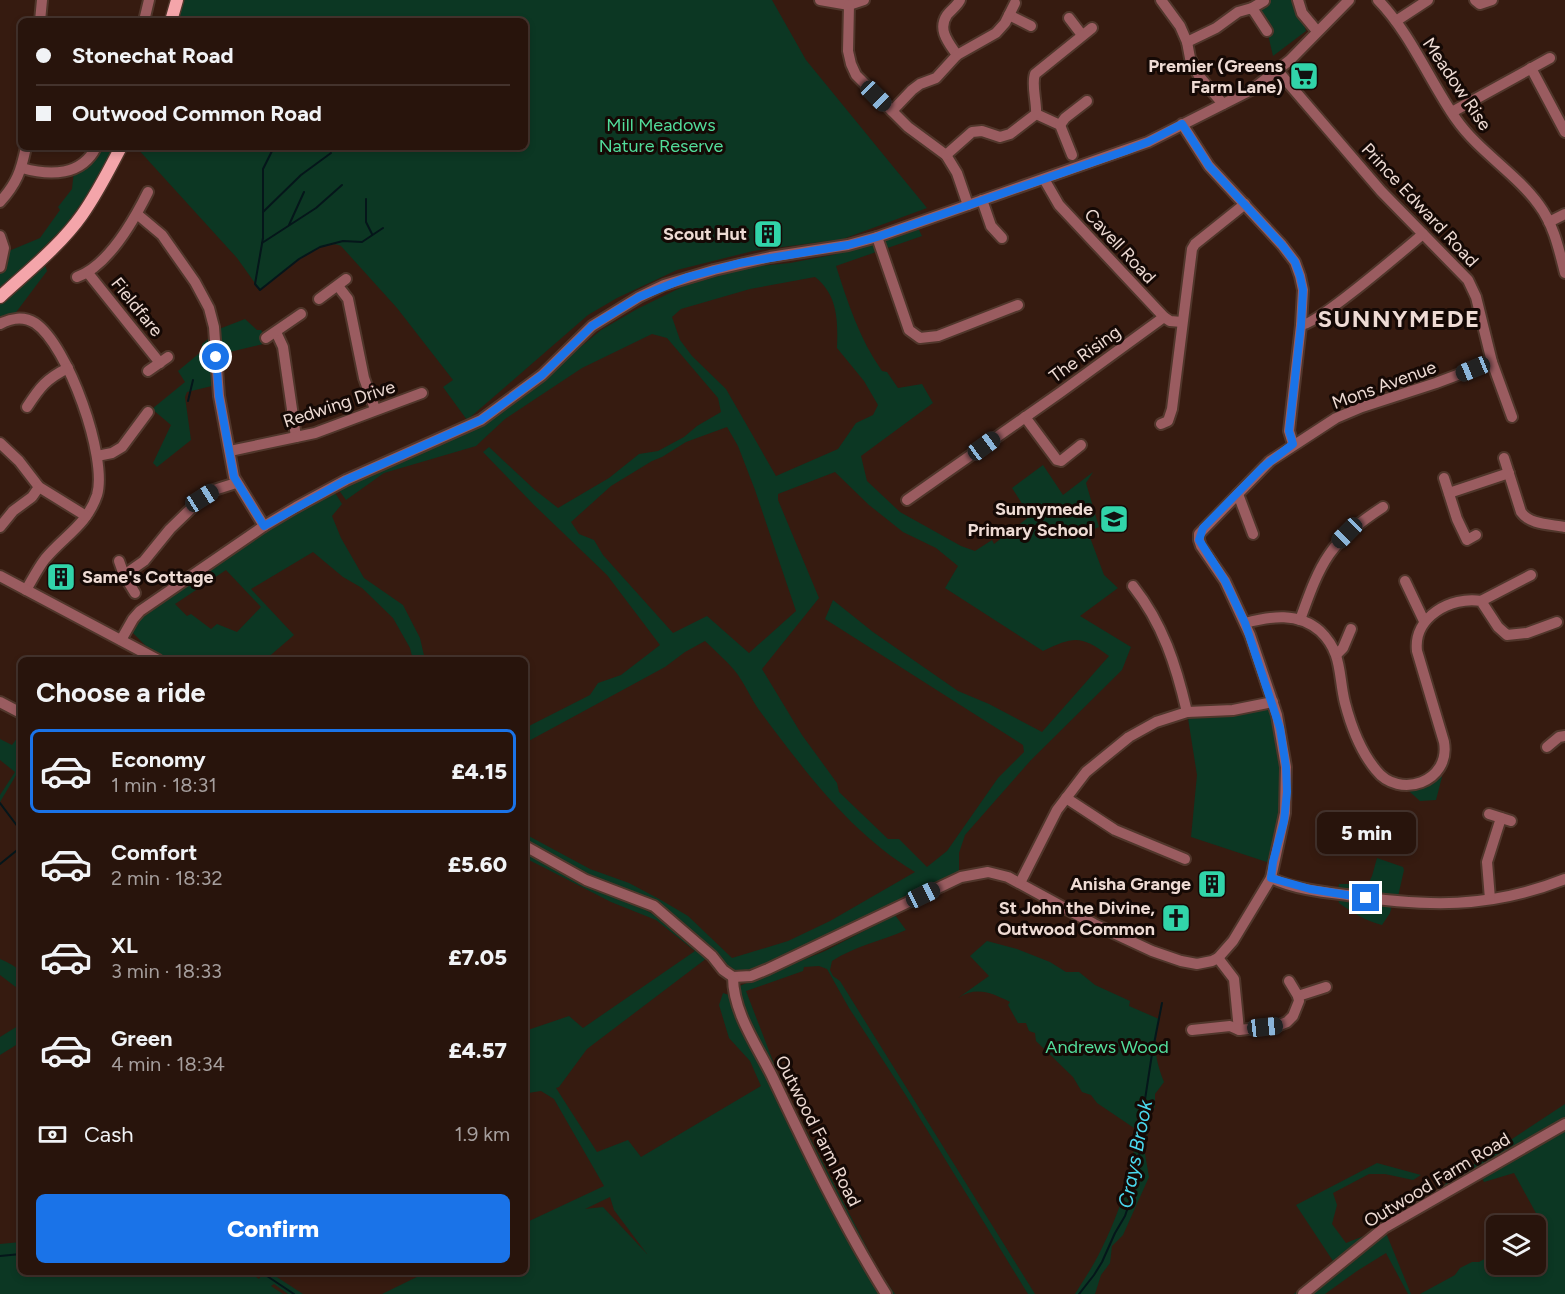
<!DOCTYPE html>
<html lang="en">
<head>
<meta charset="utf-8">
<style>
	:root { --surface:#28140c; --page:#34211a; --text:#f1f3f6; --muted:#a59e9d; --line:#44332d; --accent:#1a73e8 }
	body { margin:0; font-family:Figtree,sans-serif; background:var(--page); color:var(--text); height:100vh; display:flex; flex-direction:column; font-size:22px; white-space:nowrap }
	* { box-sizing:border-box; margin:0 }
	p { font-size:20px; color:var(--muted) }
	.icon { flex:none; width:33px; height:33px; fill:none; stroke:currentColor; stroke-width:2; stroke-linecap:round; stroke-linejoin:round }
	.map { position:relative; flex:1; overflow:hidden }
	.side { position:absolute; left:18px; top:657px; width:510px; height:618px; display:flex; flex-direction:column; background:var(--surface); border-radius:9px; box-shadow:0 3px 9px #0003,0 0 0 2px var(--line) }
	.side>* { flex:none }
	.top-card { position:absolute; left:18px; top:18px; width:510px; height:132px; border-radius:9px; box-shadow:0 3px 9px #0003,0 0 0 2px var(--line); display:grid; align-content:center; height:132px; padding:0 18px; background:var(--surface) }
	.buttons { position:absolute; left:1486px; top:1215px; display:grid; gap:12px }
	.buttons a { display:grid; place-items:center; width:60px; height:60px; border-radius:9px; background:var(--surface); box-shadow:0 3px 9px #0003,0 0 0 2px var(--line); font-size:30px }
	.end { position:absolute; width:27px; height:27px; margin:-14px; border:8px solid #1a73e8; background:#fff; box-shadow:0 0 0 3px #fff }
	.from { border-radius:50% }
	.bubble { position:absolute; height:42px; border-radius:9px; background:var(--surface); box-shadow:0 3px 9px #0003,0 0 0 2px var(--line); font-size:20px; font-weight:800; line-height:42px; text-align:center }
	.car { position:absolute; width:18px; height:36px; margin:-18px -9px; border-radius:8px; box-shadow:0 0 4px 2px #0007; background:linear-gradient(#222 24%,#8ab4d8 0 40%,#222 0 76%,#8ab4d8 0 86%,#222 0) }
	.top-card b { display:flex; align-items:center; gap:21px; height:57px; font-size:22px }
	.top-card b+b { border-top:2px solid var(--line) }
	.top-card i { width:15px; height:15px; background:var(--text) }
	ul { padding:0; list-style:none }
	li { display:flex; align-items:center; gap:18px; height:84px; margin:0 12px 9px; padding:0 6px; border:3px solid transparent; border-radius:9px }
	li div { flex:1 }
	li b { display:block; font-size:22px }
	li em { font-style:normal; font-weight:800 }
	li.on { border-color:var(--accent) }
	li>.icon { width:54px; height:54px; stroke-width:1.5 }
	h2 { padding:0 18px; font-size:27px; line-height:72px }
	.pay { display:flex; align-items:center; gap:15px; height:66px; padding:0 18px; font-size:22px }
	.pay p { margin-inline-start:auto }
	.action { display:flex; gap:12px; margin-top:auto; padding:12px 18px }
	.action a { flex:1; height:69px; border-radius:9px; background:var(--accent); color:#fff; font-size:24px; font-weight:800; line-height:69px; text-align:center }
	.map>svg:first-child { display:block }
	.green { fill:#0c3723; fill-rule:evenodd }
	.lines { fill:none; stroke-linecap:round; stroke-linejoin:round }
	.stream { stroke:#05161a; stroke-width:2 }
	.minor-casing { stroke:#50362b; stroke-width:14 }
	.major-casing { stroke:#50362b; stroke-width:15 }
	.minor { stroke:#9a5c60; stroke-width:10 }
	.major { stroke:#f4a5aa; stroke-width:12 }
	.route { stroke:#1a73e8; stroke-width:8 }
	.labels { text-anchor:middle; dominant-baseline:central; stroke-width:6; stroke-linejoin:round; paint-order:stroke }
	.poi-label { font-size:18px; font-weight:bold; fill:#eedbd4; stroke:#150905; text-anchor:end }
	.street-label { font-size:18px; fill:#eedbd4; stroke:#150905 }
	.park-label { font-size:18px; fill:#52dd9b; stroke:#150905 }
	.water-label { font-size:20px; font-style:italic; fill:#4ad8ee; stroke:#150905 }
	.district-label { font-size:24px; font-weight:bold; letter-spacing:1.5px; fill:#eedbd4; stroke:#150905 }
</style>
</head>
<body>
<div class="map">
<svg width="1565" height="1294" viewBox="0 0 1565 1294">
	<rect width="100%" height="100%" fill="#361b10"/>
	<g class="green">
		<path d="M183,0H772L806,60L927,208L843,239L753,251L677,270L617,298L588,315L467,420L443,387L453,380L397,308L341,246C320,235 277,277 260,290L237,258L136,147H525V21H176Z"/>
		<path d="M1264,0H1298L1306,31L1273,56L1267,30L1252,8Z"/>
		<path d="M98,147H114L91,190L64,227L0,290V267L4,253L40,238L60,210L58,207L72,189L74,170Z"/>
		<path d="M918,228L922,236L836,266C848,303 859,338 882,371L887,372L898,388L922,384L933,403L861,456L867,481L900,512L961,546L975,551L992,540L994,544L1030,516L1012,488L1043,465L1063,495L1093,472L1086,483L1099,527L1088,532L1104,575L1118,588L1080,616L1131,647L1122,670L1031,760L965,835L959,853V873L869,919L757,968L736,972L726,970L682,924L585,875L525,842V834L590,869L629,883L661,900L688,916L732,958L788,941L830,921L915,872C849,832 805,771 759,710C750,697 744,682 735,671C726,660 715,651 705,641L685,652L665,667L525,743V728L590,695L598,683L621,675L660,645L607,575L534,505L483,452L489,447L535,490L558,508L609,478L639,454L658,451L684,437L697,426L721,412L718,398L667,338L652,334L582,368L505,419L476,446L384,473L346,500L338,489L370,472L473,430L497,416L601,330L637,309L684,286L749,267L790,263L832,255L879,242ZM815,277C838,295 838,321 837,348L864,381L878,405L873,415L856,423L838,449L776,476L726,389L692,356L680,340L672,317L681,309L750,289ZM727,427L738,446L755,490L796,611L749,653L707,616L673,633L603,555L594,540L579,534L571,522L611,486L652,461L662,457L686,442ZM835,472L869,505L903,532L936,548L958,566L945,588L1043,651C1074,636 1081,635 1109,656L1042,732L989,704L958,691L873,632L833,600L825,619L1023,745L1024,752L998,778L947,851L927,867L899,839H888L839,792L837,783L802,735L762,669L819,598L778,500V494Z"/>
		<path d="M45,265L47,271L14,315L0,322V304L25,280Z"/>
		<path d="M245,319L257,330H261L266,338L263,344L221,354L219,329Z"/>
		<path d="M209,338L212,386L187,392L185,397L191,440L157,467L153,463L171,425L152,409L185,382L178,371L202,351V344Z"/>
		<path d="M334,491L342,504L332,516L341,538L364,578L403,605L420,638L425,660H413L410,648L393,618L362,588L343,577L313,552L251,589L294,635L265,660H170L146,646L133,633L132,628L144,612L265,530ZM226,570L261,607L237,632L217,624L211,629L191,614L187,616L175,604Z"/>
		<path d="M1273,702L1286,767L1273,864L1191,837L1197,775L1187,712Z"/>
		<path d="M21,733V767L0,802V795L15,772L0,760V739L12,745Z"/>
		<path d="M1440,769L1442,777L1436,800L1420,801L1401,784H1411Z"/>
		<path d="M525,853L599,890L644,909L660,918L698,947L707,958L587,1049L559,1087L556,1088L597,1152L628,1140L641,1157L761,1086L750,1061L729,1038L719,1005L723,993L735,997L739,1002L737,987L825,951L895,915L906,930C881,941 855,946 832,961L830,970L833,976L840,981L1035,1294H1028L1023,1286L905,1094L849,1008L827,969L819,966L804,967L803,971L746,991L781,1082L879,1271L895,1294H382L427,1272H525V1223L604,1186L554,1099L541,1091L528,1093L525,1090V1031L569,1016L583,1028L695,951L656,920L611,902L537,864L525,858ZM610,1197L614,1210L647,1254L603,1207L585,1209Z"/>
		<path d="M1377,858L1403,867L1404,870L1397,901H1393L1390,913L1382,925C1366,921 1353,913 1339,903L1337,894L1339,884H1368L1372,876Z"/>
		<path d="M987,941L1017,949L1050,962L1066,972H1079L1095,985L1130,1001L1129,1006L1159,1019C1154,1045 1154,1057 1164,1082L1155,1094V1107L1150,1114L1148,1133L1144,1148L1149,1177L1123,1235L1112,1246L1110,1263L1101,1275L1095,1294H1075C1083,1281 1092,1268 1099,1254C1120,1213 1131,1176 1137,1130L1097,1103L1091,1095L1082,1092L1073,1077L1036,1041L1035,1033L1029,1031L1026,1023H1018L1008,1005L1010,1002C992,993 976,986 958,998L989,976L970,956Z"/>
		<path d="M0,959C20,968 21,969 21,991L0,975Z"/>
		<path d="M21,1024V1042L0,1055V1037Z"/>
		<path d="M1565,1104V1294H1420L1455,1275L1460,1268L1472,1262H1479L1497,1252V1264H1536V1230L1543,1226L1514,1173L1484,1182L1479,1172L1444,1190L1442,1187L1447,1182Z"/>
		<path d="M1377,1163L1421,1175L1413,1180L1385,1174H1369L1333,1193L1337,1205L1332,1224L1346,1243L1384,1228L1411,1294H1408L1386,1253L1357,1271L1325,1294H1294L1333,1261L1296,1205Z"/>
		<path d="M21,1242V1272H249L259,1279L261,1276L255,1272H269L303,1294H288L274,1284L271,1286L283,1294H0V1244Z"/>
	</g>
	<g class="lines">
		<g class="stream">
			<path d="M274,147L263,169V238L255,284L260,290L299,259L320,247L343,241L362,242L383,228"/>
			<path d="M366,199V222L372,234"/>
			<path d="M263,212L301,175L331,153"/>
			<path d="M289,225L304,192"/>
			<path d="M262,243L316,208L342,185"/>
			<path d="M188,401L193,380"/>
			<path d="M0,803L21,831"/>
			<path d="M0,864L21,847"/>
			<path d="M0,1256L21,1254"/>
			<path d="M261,1272L294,1294"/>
			<path d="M1079,1294L1094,1275L1102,1262L1115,1233L1125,1216L1130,1201L1139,1166L1140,1132L1152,1054L1162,1003"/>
		</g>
		<g class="minor-casing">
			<g id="minor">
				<path d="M820,0L849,5L864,0"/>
				<path d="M1161,0L1180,26L1187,42L1190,58L1199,76L1223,104"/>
				<path d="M1298,0L1302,13L1317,31"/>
				<path d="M1378,0C1411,34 1429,80 1456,119C1479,152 1516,173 1539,205C1554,225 1559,250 1565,273"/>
				<path d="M1475,0L1480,4L1492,0"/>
				<path d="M849,5L848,51L851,64L856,75L908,127L946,155L957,173L968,205"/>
				<path d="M1252,8L1264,1"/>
				<path d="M1009,15L1031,26"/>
				<path d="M1069,18L1082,35"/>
				<path d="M40,21L42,0"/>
				<path d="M144,21L149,0"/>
				<path d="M1396,21L1428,0"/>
				<path d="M1187,42L1216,28L1238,12L1252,8L1267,31"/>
				<path d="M957,55C949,43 937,30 947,15C951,10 957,6 960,0"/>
				<path d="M1531,68L1565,132"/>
				<path d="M1277,70L1381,191L1468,280L1476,297L1492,362L1512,417"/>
				<path d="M892,111L912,90L920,84L936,78L957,55L996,33L1005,23L1015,3"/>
				<path d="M1452,112L1550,58"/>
				<path d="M1036,114L1060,125L1072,155"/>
				<path d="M1182,124L1209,166L1282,245L1295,262L1300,276L1303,290L1301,325L1289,431L1293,444"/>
				<path d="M1060,125L1065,118L1087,101"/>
				<path d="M946,155L972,132L982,131L1000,137L1010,134L1036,114C1037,102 1031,85 1035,74L1092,28"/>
				<path d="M22,168C50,176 82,176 96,147"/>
				<path d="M1044,179L1059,205L1164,317L1170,321L1182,322"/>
				<path d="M982,200L991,226L1002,238"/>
				<path d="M0,202C17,183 21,171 26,147"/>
				<path d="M137,214L162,235L195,282L209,308L214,327L219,396L234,477L264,526"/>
				<path d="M1549,222L1565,214"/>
				<path d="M0,236L4,248L0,267"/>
				<path d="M877,237L909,330L920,338L938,336L1018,305"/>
				<path d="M88,273L160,363"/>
				<path d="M77,277C108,266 134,220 148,192"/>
				<path d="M338,286L348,299L364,378L375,409"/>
				<path d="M319,299L346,279"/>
				<path d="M0,324C11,318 24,316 35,323C68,345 108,458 97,495C87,525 64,536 45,559C38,568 32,580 26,590"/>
				<path d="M1301,325C1317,325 1405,249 1423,234"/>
				<path d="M276,332L283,347L296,437"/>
				<path d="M266,338L301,314"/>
				<path d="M148,371L168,357"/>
				<path d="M27,407C40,387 46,379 68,368"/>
				<path d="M1025,417L1057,460L1061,461L1081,445"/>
				<path d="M1161,424L1168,421L1172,409L1192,249L1195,244L1245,204"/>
				<path d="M0,443L19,461L39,487L86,516"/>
				<path d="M230,451L315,433L422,393"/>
				<path d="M97,456L112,453L122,447L148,412"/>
				<path d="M1504,458L1521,512C1530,525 1550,524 1565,527"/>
				<path d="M1444,478L1457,519L1467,540L1476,535"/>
				<path d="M1449,493L1509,473"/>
				<path d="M1238,494L1253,534"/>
				<path d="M907,500L1061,392L1164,317"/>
				<path d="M0,527L13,511L32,497L39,487"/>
				<path d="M119,561L124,575L135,593"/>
				<path d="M124,575L144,561L170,529L202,498L214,490L236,483"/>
				<path d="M0,576L158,660"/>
				<path d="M1405,581L1424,621"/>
				<path d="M1133,586C1163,624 1176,665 1187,712"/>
				<path d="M1481,601L1531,575"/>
				<path d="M1300,620C1321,561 1329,542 1383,507"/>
				<path d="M1245,623C1271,616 1298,612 1320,631C1343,653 1338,675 1345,703C1351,726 1361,752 1376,770C1399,800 1451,782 1444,742L1417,651C1413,617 1451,596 1481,601L1498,627L1507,635L1527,633L1557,622"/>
				<path d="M121,640L133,619L140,611L264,526L296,507L346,480L481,420L542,375L592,326L639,297L664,285L714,270L770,257L848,245L877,237L1148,142L1253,89L1290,60L1349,0"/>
				<path d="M1337,654L1343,648L1351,629"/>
				<path d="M0,702L21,713"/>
				<path d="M1547,747L1559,737L1565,736"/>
				<path d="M1066,798L1115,830L1185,859"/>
				<path d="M1489,814L1511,821"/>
				<path d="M525,846L586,880L654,906L712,956L723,970L733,977L751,976L768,969L961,877L988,872L1008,877L1094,924L1152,951L1181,961L1197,964L1212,961L1218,958L1233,941L1271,878L1285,813L1286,767L1277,715L1250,635L1225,581L1201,546L1199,540V534L1270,461L1336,418L1362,407L1436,383L1492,362"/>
				<path d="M1271,878C1294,889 1322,892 1347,895C1426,907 1490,909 1565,879"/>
				<path d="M1020,883L1057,810L1086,772L1129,737L1156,722L1187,712L1233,710L1273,702"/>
				<path d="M1490,899L1487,862L1501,818"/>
				<path d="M1218,958L1234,979L1239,1030"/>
				<path d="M733,977C733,1013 758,1047 773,1078C808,1152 843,1225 886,1294"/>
				<path d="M1298,996L1326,987"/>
				<path d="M1192,1030L1230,1026L1239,1030L1277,1026L1287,1022L1293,1016L1299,1001L1298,996L1289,981"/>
				<path d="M1303,1294L1384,1228L1565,1124"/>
			</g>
		</g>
		<g class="major-casing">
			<g id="major">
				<path d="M171,21L177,0"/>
				<path d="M0,297C28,271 60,246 82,215C97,194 109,170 121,147"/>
			</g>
		</g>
		<use href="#minor" class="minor"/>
		<use href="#major" class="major"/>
	</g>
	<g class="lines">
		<path class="route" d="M216,357L219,396L234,477L264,526L346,480L481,420L542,375L592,326L639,297L688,277L740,263L848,245L877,237L1125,151L1148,142L1182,124L1209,166L1282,245L1295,262L1300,276L1303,290L1301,325L1289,431L1293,444L1263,467L1203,528L1199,540L1225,581L1245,623L1280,728L1286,767L1287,792L1284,821L1273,862L1271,878L1310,889L1366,898"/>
	</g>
	<defs>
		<g id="supermarket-square" transform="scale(1.5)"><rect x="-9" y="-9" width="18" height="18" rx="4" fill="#31d4a9" stroke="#150905"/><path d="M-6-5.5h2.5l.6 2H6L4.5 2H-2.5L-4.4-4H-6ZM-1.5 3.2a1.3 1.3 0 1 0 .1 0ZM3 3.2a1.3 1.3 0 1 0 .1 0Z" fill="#111"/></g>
		<g id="building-square" transform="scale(1.5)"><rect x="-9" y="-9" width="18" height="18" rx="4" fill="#31d4a9" stroke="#150905"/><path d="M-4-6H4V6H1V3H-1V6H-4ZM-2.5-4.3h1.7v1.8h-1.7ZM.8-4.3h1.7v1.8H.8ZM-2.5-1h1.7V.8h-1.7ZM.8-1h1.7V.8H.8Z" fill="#111"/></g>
		<g id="school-square" transform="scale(1.5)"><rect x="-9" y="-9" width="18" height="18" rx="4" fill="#31d4a9" stroke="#150905"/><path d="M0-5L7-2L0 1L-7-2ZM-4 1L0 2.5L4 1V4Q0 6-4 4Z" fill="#111"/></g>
		<g id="church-square" transform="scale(1.5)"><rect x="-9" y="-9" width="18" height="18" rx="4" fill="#31d4a9" stroke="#150905"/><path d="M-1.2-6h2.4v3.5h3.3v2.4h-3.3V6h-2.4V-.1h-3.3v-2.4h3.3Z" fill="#111"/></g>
	</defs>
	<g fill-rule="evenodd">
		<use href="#supermarket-square" x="1304" y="76"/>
		<use href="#building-square" x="768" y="234"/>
		<use href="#school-square" x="1114" y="519"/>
		<use href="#building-square" x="61" y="577"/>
		<use href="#building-square" x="1212" y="884"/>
		<use href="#church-square" x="1176" y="918"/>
	</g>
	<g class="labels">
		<g class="poi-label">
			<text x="1283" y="66">Premier (Greens<tspan x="1283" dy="21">Farm Lane)</tspan></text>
			<text x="747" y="234">Scout Hut</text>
			<text x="1093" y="509">Sunnymede<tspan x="1093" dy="21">Primary School</tspan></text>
			<text x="82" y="577" text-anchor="start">Same's Cottage</text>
			<text x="1191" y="884">Anisha Grange</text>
			<text x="1155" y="908">St John the Divine,<tspan x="1155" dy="21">Outwood Common</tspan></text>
		</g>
		<g class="street-label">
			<text transform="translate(1457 84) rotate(56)">Meadow Rise</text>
			<text transform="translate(1420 205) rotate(47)">Prince Edward Road</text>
			<text transform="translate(1120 246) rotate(47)">Cavell Road</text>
			<text transform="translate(137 307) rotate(51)">Fieldfare</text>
			<text transform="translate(1085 354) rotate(-36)">The Rising</text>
			<text transform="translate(1384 385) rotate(-20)">Mons Avenue</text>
			<text transform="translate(339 404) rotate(-18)">Redwing Drive</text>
			<text transform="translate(818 1131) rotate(63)">Outwood Farm Road</text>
			<text transform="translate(1437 1180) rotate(-31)">Outwood Farm Road</text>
		</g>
		<g class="park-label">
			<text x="661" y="125">Mill Meadows<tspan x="661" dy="21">Nature Reserve</tspan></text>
			<text x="1107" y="1047">Andrews Wood</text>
		</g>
		<g class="water-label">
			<text transform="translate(1135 1154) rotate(-79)">Crays Brook</text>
		</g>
		<g class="district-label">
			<text x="1399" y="318">SUNNYMEDE</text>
		</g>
	</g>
</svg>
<div class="buttons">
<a><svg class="icon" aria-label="layers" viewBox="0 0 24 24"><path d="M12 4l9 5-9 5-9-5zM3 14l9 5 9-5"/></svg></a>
</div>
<i class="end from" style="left:216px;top:357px"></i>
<i class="end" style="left:1366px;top:898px"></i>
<div class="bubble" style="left:1317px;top:812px;width:99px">5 min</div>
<i class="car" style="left:876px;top:96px;rotate:135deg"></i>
<i class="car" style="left:1473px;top:369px;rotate:248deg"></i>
<i class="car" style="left:984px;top:446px;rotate:54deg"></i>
<i class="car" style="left:202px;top:498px;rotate:58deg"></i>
<i class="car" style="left:1347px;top:533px;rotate:225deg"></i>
<i class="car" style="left:923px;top:895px;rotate:64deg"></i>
<i class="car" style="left:1265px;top:1027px;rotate:84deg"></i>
<div class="top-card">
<b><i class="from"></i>Stonechat Road</b>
<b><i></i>Outwood Common Road</b>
</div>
<section class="side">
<h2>Choose a ride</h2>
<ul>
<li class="on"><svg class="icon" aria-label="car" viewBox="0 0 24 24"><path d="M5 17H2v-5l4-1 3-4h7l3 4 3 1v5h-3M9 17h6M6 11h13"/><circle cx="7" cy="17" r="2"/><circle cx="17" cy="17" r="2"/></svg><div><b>Economy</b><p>1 min · 18:31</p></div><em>£4.15</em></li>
<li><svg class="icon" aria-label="car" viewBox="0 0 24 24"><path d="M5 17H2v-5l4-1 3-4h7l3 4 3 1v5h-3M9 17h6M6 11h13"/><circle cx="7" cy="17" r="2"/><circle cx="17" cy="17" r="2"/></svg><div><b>Comfort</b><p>2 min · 18:32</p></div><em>£5.60</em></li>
<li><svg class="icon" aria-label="car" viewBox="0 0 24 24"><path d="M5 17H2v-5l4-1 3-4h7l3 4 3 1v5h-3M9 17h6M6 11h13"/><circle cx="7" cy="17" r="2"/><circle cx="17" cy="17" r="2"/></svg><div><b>XL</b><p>3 min · 18:33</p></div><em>£7.05</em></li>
<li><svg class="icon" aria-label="car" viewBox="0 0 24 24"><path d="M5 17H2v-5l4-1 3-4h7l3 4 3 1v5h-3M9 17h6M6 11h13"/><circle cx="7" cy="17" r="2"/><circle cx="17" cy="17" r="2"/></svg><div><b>Green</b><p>4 min · 18:34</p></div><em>£4.57</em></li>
</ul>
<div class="pay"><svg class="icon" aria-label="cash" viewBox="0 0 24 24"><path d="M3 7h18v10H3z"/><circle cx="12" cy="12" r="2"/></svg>Cash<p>1.9 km</p></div>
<div class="action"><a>Confirm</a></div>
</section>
</div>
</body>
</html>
